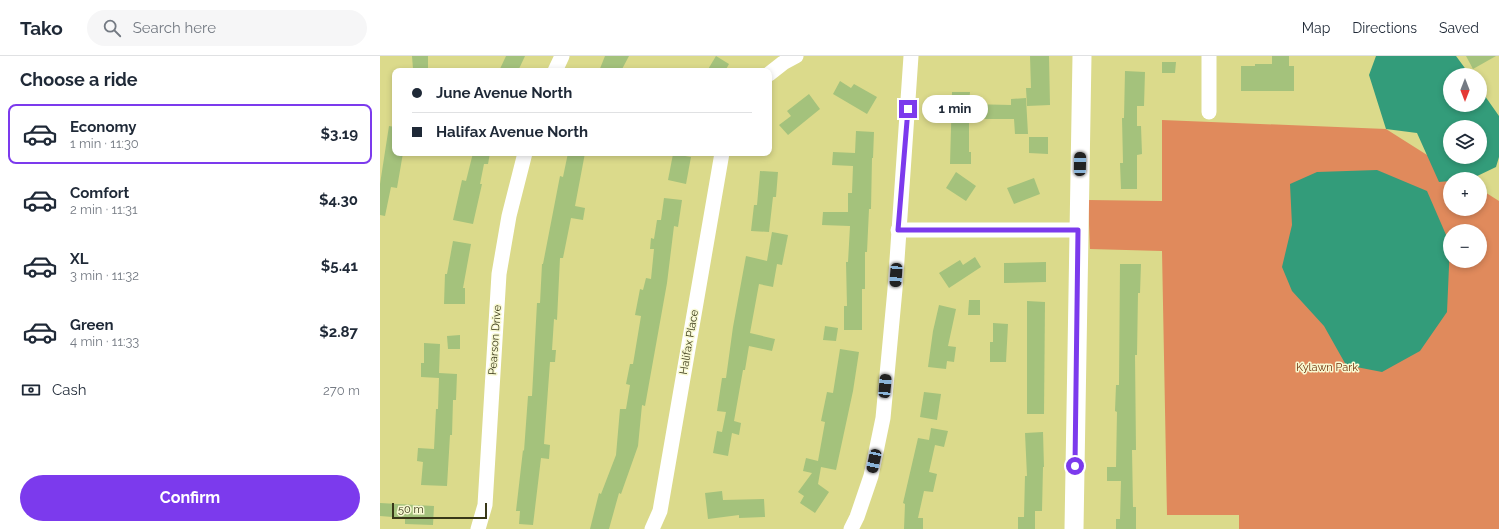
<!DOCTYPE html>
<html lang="en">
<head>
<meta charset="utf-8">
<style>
	:root { --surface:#fff; --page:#f6f6f7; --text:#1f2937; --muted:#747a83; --line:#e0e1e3; --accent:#7c3aed }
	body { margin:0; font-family:Raleway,sans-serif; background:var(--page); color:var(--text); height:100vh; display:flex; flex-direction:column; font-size:15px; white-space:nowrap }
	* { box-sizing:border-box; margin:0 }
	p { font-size:13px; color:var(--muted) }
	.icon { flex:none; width:22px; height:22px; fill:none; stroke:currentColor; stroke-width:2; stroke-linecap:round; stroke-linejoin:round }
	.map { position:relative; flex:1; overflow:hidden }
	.panel { display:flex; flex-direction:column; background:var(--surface); width:380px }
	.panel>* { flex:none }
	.top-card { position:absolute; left:12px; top:12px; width:380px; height:88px; border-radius:8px; box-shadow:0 2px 6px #0003; display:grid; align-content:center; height:88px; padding:0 20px; background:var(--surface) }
	.needle { width:26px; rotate:180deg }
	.controls { position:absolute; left:1063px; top:12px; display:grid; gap:8px }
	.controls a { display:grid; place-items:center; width:44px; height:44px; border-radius:50%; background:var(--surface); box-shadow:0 2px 6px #0003; font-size:20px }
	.scale { position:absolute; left:12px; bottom:10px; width:95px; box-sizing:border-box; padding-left:4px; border:2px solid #393818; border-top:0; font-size:11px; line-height:14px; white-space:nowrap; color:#393818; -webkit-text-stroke:3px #f8f9d2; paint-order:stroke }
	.end { position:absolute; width:18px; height:18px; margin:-9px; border:5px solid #7c3aed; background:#fff; box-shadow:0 0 0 2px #fff }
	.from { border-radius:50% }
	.bubble { position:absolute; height:28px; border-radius:14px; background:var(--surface); box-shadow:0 2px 6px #0003; font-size:13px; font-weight:700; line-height:28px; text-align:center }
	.car { position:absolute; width:12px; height:24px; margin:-12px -6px; border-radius:5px; box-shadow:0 0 3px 1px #0007; background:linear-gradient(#222 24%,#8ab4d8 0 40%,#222 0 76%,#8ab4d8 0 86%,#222 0) }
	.top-card b { display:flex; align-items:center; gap:14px; height:38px; font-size:15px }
	.top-card b+b { border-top:1px solid var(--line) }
	.top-card i { width:10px; height:10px; background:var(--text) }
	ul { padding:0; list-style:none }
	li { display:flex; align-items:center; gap:12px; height:60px; margin:0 8px 6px; padding:0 12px; border:2px solid transparent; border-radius:8px }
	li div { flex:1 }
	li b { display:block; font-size:15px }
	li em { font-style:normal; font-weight:700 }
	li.current { border-color:var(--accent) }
	li>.icon { width:36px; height:36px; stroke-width:1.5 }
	h2 { padding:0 20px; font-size:18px; line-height:48px }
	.pay { display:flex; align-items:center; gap:10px; height:44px; padding:0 20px; font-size:15px }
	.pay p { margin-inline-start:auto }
	.button { display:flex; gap:8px; margin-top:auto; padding:8px 20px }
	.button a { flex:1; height:46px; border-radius:24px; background:var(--accent); color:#fff; font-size:16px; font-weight:700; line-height:46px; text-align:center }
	header { display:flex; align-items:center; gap:24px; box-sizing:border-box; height:56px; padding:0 20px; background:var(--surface); border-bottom:1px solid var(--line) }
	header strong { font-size:19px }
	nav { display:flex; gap:22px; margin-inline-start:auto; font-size:14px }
	.search { width:280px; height:36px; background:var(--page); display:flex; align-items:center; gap:10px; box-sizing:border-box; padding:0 14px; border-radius:22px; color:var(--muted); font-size:15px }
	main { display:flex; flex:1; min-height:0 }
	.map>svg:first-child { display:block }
	.green { fill:#e08a5c; fill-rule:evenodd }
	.water { fill:#339c7a; fill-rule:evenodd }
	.building { fill:#a4c27c }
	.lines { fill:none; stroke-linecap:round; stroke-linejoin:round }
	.minor { stroke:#fff; stroke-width:15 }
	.tertiary { stroke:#fff; stroke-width:19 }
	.route { stroke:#7c3aed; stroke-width:5 }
	.labels { text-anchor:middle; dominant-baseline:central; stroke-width:3; stroke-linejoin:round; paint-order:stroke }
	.street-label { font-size:11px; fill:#393818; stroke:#f8f9d2 }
	.park-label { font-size:11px; fill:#6f310a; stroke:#f8f9d2 }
</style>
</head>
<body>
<header>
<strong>Tako</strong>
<div class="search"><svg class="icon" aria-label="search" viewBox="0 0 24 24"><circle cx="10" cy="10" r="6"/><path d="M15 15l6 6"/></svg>Search here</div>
<nav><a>Map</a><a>Directions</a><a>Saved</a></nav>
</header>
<main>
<section class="panel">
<h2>Choose a ride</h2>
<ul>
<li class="current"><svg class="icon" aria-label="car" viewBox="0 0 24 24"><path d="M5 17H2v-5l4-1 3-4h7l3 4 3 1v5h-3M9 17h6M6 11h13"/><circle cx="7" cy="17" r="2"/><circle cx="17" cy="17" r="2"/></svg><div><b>Economy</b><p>1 min · 11:30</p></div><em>$3.19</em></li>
<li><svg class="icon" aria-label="car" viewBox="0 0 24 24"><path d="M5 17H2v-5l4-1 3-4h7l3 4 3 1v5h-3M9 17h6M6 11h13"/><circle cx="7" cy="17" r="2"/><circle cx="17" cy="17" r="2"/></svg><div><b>Comfort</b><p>2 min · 11:31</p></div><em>$4.30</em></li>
<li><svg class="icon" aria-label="car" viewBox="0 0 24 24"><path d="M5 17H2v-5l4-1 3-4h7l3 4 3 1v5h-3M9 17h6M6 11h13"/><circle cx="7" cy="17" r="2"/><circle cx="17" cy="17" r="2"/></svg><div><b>XL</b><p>3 min · 11:32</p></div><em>$5.41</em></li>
<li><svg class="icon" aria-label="car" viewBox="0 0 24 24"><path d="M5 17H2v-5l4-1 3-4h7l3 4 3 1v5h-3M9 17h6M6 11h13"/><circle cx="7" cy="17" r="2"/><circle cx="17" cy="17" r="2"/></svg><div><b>Green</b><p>4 min · 11:33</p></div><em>$2.87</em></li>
</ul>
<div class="pay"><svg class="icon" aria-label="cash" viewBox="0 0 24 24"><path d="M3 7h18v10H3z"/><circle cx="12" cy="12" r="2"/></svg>Cash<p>270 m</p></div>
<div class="button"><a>Confirm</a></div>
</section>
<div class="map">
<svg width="1119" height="473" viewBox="0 0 1119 473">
	<rect width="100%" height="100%" fill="#dbda8b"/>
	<path class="green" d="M782,64L1006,73L1085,123H1070V153H1100V133L1119,145V473H859V459H787L782,195L710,193L708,144L782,145ZM1070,175H1100V205H1070Z"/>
	<g class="water">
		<path d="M996,0H1076L1090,19H1070V49H1100V33L1119,60V101L1116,111L1093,122L1070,123V125L1059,126L1037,77L1006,73L989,19ZM1070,71H1100V101H1070Z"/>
		<path d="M997,114L1047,135L1070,188L1067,256L1040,295L1002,316L966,309L944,270L912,235L902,211L912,169L910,128L937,116Z"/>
	</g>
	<g class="building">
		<path d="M32,0H48V13H33Z"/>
		<path d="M126,0H145L138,15H119Z"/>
		<path d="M225,0H249L241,15H219Z"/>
		<path d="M336,0L349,8L345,15H327Z"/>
		<path d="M650,0H669L670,49L647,50L646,32H651Z"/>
		<path d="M892,0H909V10H914V35H861V10H875V8H892Z"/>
		<path d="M1086,0H1116L1093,13Z"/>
		<path d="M782,6H796L795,17H782Z"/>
		<path d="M745,15L765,16L764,50H757V70H761L762,98L757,99V133H741L740,107H743L742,62H744Z"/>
		<path d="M460,25L471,32L474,28L497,41L487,58L453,38Z"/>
		<path d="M572,36H590L589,48L631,49V43L646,42L648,78H635L634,63H589V96H591V108H570Z"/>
		<path d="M429,38L440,53L408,79L399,69L411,60L407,55Z"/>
		<path d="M9,70L15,71V97H23L17,132L11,131L5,160L0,159V128Z"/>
		<path d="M476,75L494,76L493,102H492L491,153H489L487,196H485V233H482V274H464V250H467L466,206H468L470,170L442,169L443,156H468V137H472L473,110L452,109L453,96L475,97Z"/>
		<path d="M649,81H668V98L649,97Z"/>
		<path d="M93,97H110L108,108H104L100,128H102L93,168L73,164L82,124L86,125Z"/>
		<path d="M188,97H205L195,150L205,152L203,164L191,162L183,202H180L177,264L174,263L172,294H176L175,306H170L164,388L170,389L169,403L161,402L153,469L139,468L140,455H136L143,394L144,395L148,340H152L157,247H160L162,208H163L180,120L183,121Z"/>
		<path d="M293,98L311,101L306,128L288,124Z"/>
		<path d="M380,115L398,116L396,141H393L389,176L371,175L374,149H377Z"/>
		<path d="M576,116L596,130L586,145L566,132Z"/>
		<path d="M654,122L660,138L634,148L627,132Z"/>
		<path d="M284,142L302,144L298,171L294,170L287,227L265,350L262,349L258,390L241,438L239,437L229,473H210L219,437L221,438L236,399L240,353H246L250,329L246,328L250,308H253L261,260L255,259L260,233L263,234L266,222L271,223L274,193H270L271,182L274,183L277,164H281Z"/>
		<path d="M392,176L408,179L402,209L397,208L393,231L379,228L370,277L395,283L392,295L369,290L365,314H363L354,365L361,367L359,379L352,377L348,400L333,397L337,375L342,376L346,356L337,355L342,322H346L353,271L366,200L387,205Z"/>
		<path d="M73,185L91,188L83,232H85V248H64L65,218H67Z"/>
		<path d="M595,201L601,211L569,232L559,217L580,204L583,209Z"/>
		<path d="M666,206V226L624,227V207Z"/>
		<path d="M740,208H761L760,237H758L757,299H755L756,394H752L753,451H756V473H736V463H740L741,425H727V411H736L737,356L735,355L736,329H739Z"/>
		<path d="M589,244H600V259H588Z"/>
		<path d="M647,245L665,246L664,358H647Z"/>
		<path d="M559,249L576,253L568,290L576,291L574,306L567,305L566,313L548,311L553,275Z"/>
		<path d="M613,267L628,268L626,306H610V286H613Z"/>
		<path d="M445,270L458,272L456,285L443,284Z"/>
		<path d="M80,279V293H68L67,280Z"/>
		<path d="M44,287L60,288L59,317L77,318L76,344H73L72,379H70L67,430L41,429L43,406L37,405L38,392L54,393L56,353H58L59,322L41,321V307H44Z"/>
		<path d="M460,293L479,296L473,335L456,414L441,411L438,428L449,436L435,457L420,447L424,440L418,436L432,417L423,415L426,402L438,405L445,366L441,365L447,336L453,337Z"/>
		<path d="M544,336L561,338L557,364L540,361Z"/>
		<path d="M551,372L568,375L564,391L555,389L549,416L557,418L553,436L544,435L538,462H543V473H524L525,448L523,447L538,382L549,384Z"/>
		<path d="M663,376L664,411H663L662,455H655V473H638V461H644L645,420H647L645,377Z"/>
		<path d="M342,435L343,444L384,443L385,461L359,462V459L328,463L325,437Z"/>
		<path d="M0,447L54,450L53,469L25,468V462L0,460Z"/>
	</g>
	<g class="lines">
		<g class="minor">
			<path d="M175,15L182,0"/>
			<path d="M389,18L403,7L416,0"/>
			<path d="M829,56V0"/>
			<path d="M518,174H698"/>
			<path d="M98,473L105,449L119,218L129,160L145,97"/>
			<path d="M272,473L280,455L342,97"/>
			<path d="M471,473L477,461L491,420L503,362L515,233L531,0"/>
		</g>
		<path class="tertiary" d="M694,473L702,0"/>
	</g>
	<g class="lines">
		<path class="route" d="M528,53L518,174H698L695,410"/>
	</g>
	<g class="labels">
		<g class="street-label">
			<text transform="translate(115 284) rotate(-86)">Pearson Drive</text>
			<text transform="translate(309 286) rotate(-80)">Halifax Place</text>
		</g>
		<g class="park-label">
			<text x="947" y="311">Kylawn Park</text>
		</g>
	</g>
</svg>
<div class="controls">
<a><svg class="needle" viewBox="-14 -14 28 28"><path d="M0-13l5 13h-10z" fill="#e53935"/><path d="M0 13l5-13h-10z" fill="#747a83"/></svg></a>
<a><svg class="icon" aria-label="layers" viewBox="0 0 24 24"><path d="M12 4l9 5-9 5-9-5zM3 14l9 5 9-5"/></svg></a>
<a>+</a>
<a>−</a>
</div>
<div class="scale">50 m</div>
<i class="end from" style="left:695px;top:410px"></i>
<i class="end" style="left:528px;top:53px"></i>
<div class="bubble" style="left:542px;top:39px;width:66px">1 min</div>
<i class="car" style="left:700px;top:108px;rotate:1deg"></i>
<i class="car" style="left:516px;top:219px;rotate:184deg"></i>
<i class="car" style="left:505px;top:330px;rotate:5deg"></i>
<i class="car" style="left:494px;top:405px;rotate:192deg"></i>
<div class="top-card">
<b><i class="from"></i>June Avenue North</b>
<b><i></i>Halifax Avenue North</b>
</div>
</div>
</main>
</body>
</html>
